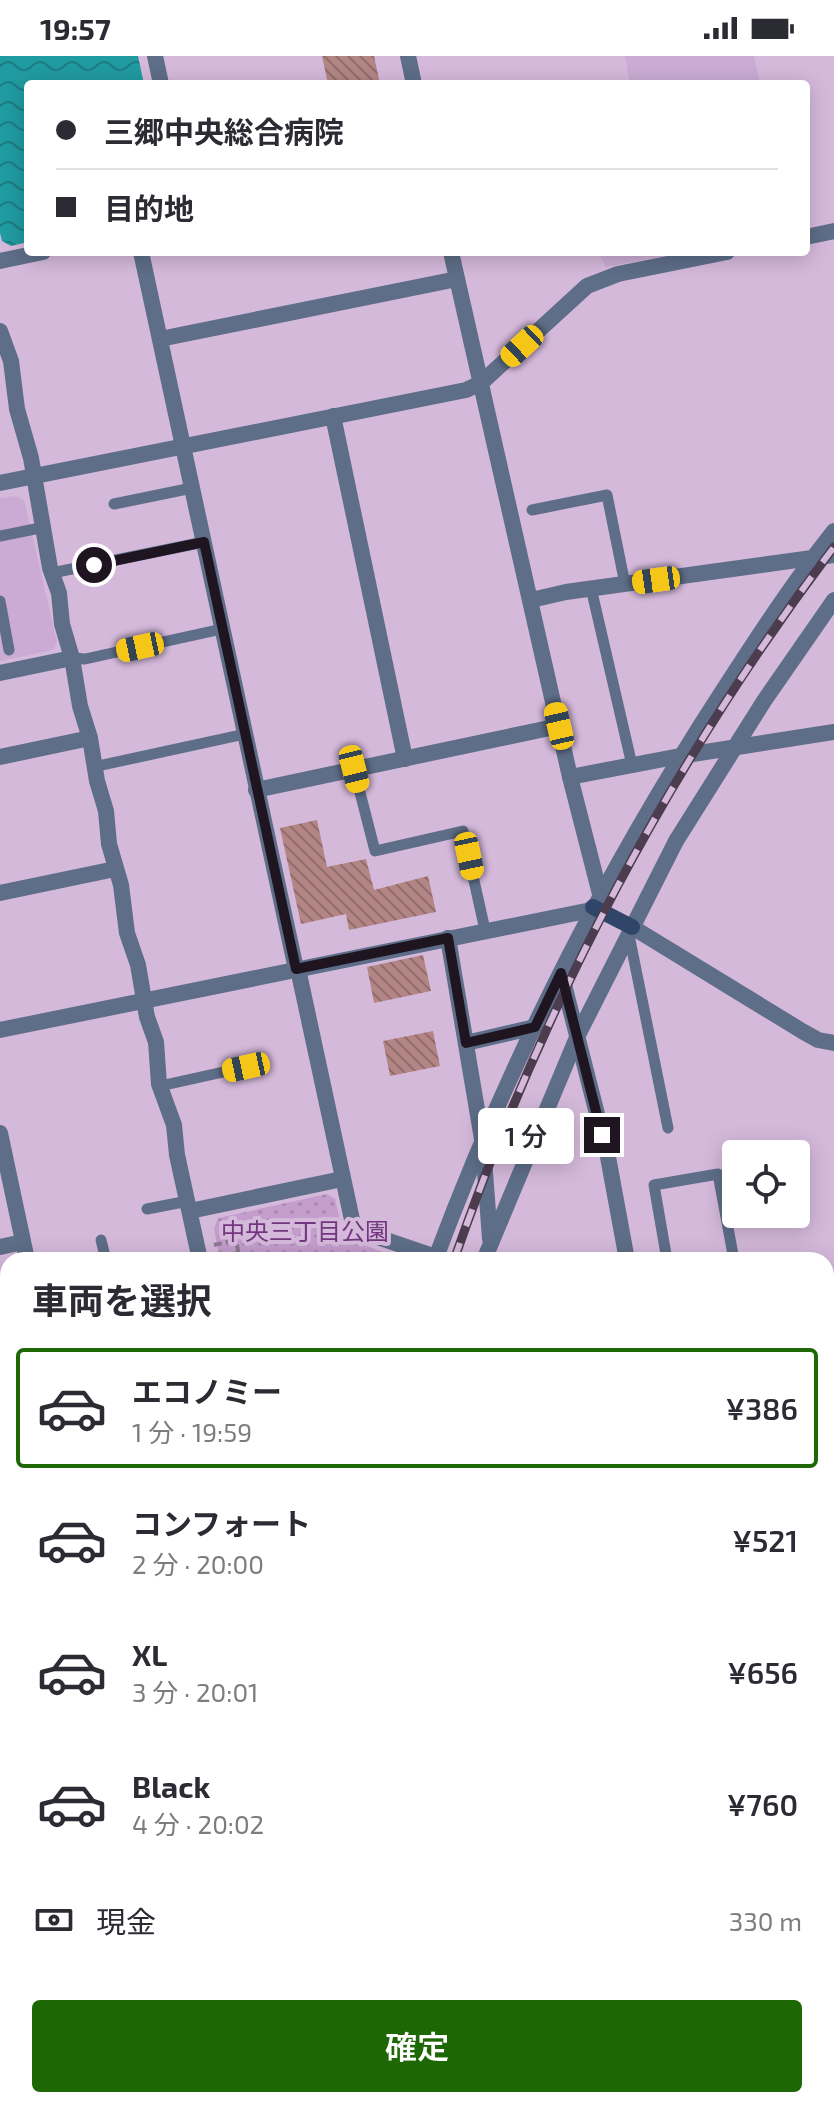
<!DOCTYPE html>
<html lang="ja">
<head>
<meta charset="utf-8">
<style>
	:root { --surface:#fff; --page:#f2f2f3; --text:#2b2b33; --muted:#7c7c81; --line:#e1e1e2; --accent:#1d6805 }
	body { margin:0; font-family:"Exo 2","Noto Sans JP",sans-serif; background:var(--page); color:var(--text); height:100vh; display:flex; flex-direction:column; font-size:30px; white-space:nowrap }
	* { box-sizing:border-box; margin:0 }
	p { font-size:26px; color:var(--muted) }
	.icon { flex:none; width:44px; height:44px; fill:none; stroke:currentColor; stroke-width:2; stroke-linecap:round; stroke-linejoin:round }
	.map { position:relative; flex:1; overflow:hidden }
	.sheet { position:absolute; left:0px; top:1196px; width:834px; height:856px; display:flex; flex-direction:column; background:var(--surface); border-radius:24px 24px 0 0; box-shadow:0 4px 20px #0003 }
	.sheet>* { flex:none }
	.hud { position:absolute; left:24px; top:24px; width:786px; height:176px; border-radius:8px; box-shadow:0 4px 20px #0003; display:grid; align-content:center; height:176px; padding:0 32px; background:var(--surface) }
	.tools { position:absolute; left:722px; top:1084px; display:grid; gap:16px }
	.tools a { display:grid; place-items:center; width:88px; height:88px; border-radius:8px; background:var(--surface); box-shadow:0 4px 20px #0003; font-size:40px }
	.end { position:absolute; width:36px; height:36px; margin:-18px; border:10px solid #1f1521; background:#fff; box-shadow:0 0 0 4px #fff }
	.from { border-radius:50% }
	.bubble { position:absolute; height:56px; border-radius:8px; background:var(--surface); box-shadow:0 4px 20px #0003; font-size:26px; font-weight:600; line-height:56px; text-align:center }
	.car { position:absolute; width:24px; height:48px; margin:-24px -12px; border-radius:10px; box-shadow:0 0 6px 2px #0007; background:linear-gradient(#f5c518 24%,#345 0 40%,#f5c518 0 76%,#345 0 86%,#f5c518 0) }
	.hud b { display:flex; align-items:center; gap:28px; height:76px; font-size:30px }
	.hud b+b { border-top:2px solid var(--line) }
	.hud i { width:20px; height:20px; background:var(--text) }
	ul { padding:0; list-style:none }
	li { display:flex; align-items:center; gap:24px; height:120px; margin:0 16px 12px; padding:0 16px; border:4px solid transparent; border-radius:8px }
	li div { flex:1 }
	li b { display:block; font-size:30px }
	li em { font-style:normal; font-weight:600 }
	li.on { border-color:var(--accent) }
	li>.icon { width:72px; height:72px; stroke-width:1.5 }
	h2 { padding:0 32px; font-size:36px; line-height:96px }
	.pay { display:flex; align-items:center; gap:20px; height:88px; padding:0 32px; font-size:30px }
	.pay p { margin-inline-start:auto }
	.cta { display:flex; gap:16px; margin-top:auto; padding:16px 32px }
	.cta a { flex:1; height:92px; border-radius:8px; background:var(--accent); color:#fff; font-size:32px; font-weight:600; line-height:92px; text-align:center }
	.status { display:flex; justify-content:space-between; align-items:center; height:56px; padding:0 40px; background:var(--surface); direction:ltr }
	.status svg { height:22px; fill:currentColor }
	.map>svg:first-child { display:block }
	.built { fill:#cbabd3 }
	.grass { fill:url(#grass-dots) }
	.water { fill:url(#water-waves) }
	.building { fill:url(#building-back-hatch) }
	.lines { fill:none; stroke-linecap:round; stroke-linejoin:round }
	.path { stroke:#8e7993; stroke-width:4; stroke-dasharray:8 4; stroke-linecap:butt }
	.lane { stroke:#5e6e88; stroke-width:11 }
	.street { stroke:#5e6e88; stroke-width:16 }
	.secondary { stroke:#2f4569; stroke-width:16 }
	.rail-casing { stroke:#4b3c4e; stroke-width:9 }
	.rail { stroke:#d5b9db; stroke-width:6; stroke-dasharray:18; stroke-linecap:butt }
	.route { stroke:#1f1521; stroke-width:10 }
	.labels { text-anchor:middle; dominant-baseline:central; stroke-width:8; stroke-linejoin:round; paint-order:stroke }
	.park-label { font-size:24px; fill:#72367f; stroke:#d5b9db }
</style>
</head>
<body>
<div class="status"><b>19:57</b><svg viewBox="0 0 49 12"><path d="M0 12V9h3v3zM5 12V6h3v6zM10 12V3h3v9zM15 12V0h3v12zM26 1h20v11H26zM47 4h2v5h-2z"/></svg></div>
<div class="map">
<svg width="834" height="2052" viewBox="0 0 834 2052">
	<defs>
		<pattern id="grass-dots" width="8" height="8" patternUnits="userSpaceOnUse" patternTransform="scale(2)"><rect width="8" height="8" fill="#c49dcd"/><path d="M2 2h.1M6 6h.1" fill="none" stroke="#a886b0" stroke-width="1.8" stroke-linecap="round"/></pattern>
		<pattern id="water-waves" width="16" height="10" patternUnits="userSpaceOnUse" patternTransform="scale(2)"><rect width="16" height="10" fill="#209ba1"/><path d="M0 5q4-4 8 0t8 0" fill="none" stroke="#1b7d83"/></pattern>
		<pattern id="building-back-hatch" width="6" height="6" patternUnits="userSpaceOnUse" patternTransform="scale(2)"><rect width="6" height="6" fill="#b38685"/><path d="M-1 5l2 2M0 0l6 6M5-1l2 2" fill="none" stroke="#916c6c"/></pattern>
	</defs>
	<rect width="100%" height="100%" fill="#d5b9db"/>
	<g class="built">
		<path d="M625,0H754L760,28H630Z"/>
		<path d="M598,196H684L606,211Z"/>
		<path d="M15,440L24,444L57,586L53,594L0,605V442Z"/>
	</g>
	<path class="grass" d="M327,1138L335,1143L344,1181L402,1204H220L214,1173L218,1162Z"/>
	<path class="water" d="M0,0H138L144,28H28V186L11,190L2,185L0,177Z"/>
	<g class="building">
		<path d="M322,0H374L380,28H328Z"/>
		<path d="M317,764L327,811L366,803L374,834L428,820L436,856L349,874L346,858L301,868L280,772Z"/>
		<path d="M423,899L431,935L374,947L367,911Z"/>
		<path d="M433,975L440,1010L390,1020L383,985Z"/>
	</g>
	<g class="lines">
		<g class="path">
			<path d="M232,1165L240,1204"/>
			<path d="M214,1189L235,1184"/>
		</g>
		<g class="lane">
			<path d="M114,448L192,432"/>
			<path d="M532,454L607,439L625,528"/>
			<path d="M0,480L45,471"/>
			<path d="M52,517L204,486"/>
			<path d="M591,532L632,709"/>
			<path d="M0,545L9,594"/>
			<path d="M72,602L85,603L222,573"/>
			<path d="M93,711L245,678"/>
			<path d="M354,713L375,795L463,775L485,874"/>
			<path d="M629,879L668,1072"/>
			<path d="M160,1030L246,1011"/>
			<path d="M147,1153L188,1145"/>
			<path d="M101,1184L106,1204"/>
			<path d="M667,1204L654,1129L718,1118L734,1204"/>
			<path d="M468,2044L469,2052"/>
		</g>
		<g class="street">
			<path d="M155,0L161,28"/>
			<path d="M408,0L414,28"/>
			<path d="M806,181L834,175"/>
			<path d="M141,196L296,913"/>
			<path d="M451,196L570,721L600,838"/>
			<path d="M0,205L43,196"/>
			<path d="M0,275L11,305L17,353L31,402L50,512L59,537L62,568L72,602L80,650L90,682L97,725L106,755L109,788L121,829L127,877L138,909L147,961L156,986L159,1028L174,1069L177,1099L200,1204"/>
			<path d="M160,283L457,223"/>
			<path d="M333,360L405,703"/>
			<path d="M0,427L466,334L481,327L587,230L618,218L727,196"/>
			<path d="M531,544L566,536L834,499"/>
			<path d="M0,617L72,602"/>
			<path d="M0,701L90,682"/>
			<path d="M570,721L680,700L834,676"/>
			<path d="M256,734L559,670"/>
			<path d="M0,837L115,813"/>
			<path d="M632,871L802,975L818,984L834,987"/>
			<path d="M448,882L483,1089L490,1183"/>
			<path d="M298,913L354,1173L436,1201"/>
			<path d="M561,917L608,1101L627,1204"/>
			<path d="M0,974L591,854"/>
			<path d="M466,987L535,971"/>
			<path d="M0,1077L27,1204"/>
			<path d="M190,1155L342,1123"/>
			<path d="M0,1191L23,1186"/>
			<path d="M435,1204C510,1004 607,812 724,633C759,579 794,525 834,475"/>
			<path d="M484,1204L578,979L676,785L764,645L834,544"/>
			<path d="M826,1262L834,1261"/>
			<path d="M826,1326L834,1375"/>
			<path d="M0,1390L8,1388"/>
			<path d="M826,1564L834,1563"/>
			<path d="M826,1918L834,1917"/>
			<path d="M540,2044L541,2052"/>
			<path d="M640,2044L642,2052"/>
		</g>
		<g class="secondary">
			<path d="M593,851L632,871"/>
			<path d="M0,2048L3,2052"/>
			<path d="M338,2052L348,2044"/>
		</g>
		<g class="rail-casing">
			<g id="rail">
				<path d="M454,1204C543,949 671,706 834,491"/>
				<path d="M274,2052L275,2044"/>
			</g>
		</g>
		<use href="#rail" class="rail"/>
	</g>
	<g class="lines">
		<path class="route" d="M94,509L204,486L296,913L448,882L466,987L535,971L561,917L602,1079"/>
	</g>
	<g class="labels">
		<g class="park-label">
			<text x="305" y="1174">中央三丁目公園</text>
		</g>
	</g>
</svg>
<div class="tools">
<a><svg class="icon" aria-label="locate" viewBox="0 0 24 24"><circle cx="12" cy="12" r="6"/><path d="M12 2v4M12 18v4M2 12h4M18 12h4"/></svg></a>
</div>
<i class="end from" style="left:94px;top:509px"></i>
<i class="end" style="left:602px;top:1079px"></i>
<div class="bubble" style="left:478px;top:1052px;width:96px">1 分</div>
<i class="car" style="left:522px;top:290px;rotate:227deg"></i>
<i class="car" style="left:656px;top:524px;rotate:262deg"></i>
<i class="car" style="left:140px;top:591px;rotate:258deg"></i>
<i class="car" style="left:559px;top:670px;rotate:347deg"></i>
<i class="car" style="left:354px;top:713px;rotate:166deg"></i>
<i class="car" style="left:469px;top:800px;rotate:168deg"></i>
<i class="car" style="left:246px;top:1011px;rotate:258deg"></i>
<div class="hud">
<b><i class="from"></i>三郷中央総合病院</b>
<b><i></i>目的地</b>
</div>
<section class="sheet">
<h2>車両を選択</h2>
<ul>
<li class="on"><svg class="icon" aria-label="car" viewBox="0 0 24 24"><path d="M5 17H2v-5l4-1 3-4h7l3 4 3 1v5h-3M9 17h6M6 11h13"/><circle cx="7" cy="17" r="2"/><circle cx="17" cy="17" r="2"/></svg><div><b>エコノミー</b><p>1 分 · 19:59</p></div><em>¥386</em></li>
<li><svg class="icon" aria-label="car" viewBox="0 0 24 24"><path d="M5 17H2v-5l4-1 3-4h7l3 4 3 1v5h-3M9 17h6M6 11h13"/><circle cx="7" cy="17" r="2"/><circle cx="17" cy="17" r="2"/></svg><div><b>コンフォート</b><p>2 分 · 20:00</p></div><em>¥521</em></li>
<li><svg class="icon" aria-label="car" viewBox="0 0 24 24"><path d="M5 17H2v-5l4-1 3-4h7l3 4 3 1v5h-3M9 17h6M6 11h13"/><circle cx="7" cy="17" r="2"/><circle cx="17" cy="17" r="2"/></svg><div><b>XL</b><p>3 分 · 20:01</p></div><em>¥656</em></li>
<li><svg class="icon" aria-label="car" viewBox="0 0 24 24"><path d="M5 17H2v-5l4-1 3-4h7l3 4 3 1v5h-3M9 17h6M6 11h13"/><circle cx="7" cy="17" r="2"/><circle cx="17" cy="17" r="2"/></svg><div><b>Black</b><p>4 分 · 20:02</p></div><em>¥760</em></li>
</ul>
<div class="pay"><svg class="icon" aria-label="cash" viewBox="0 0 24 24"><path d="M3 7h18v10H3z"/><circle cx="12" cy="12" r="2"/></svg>現金<p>330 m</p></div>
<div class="cta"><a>確定</a></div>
</section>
</div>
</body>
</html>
